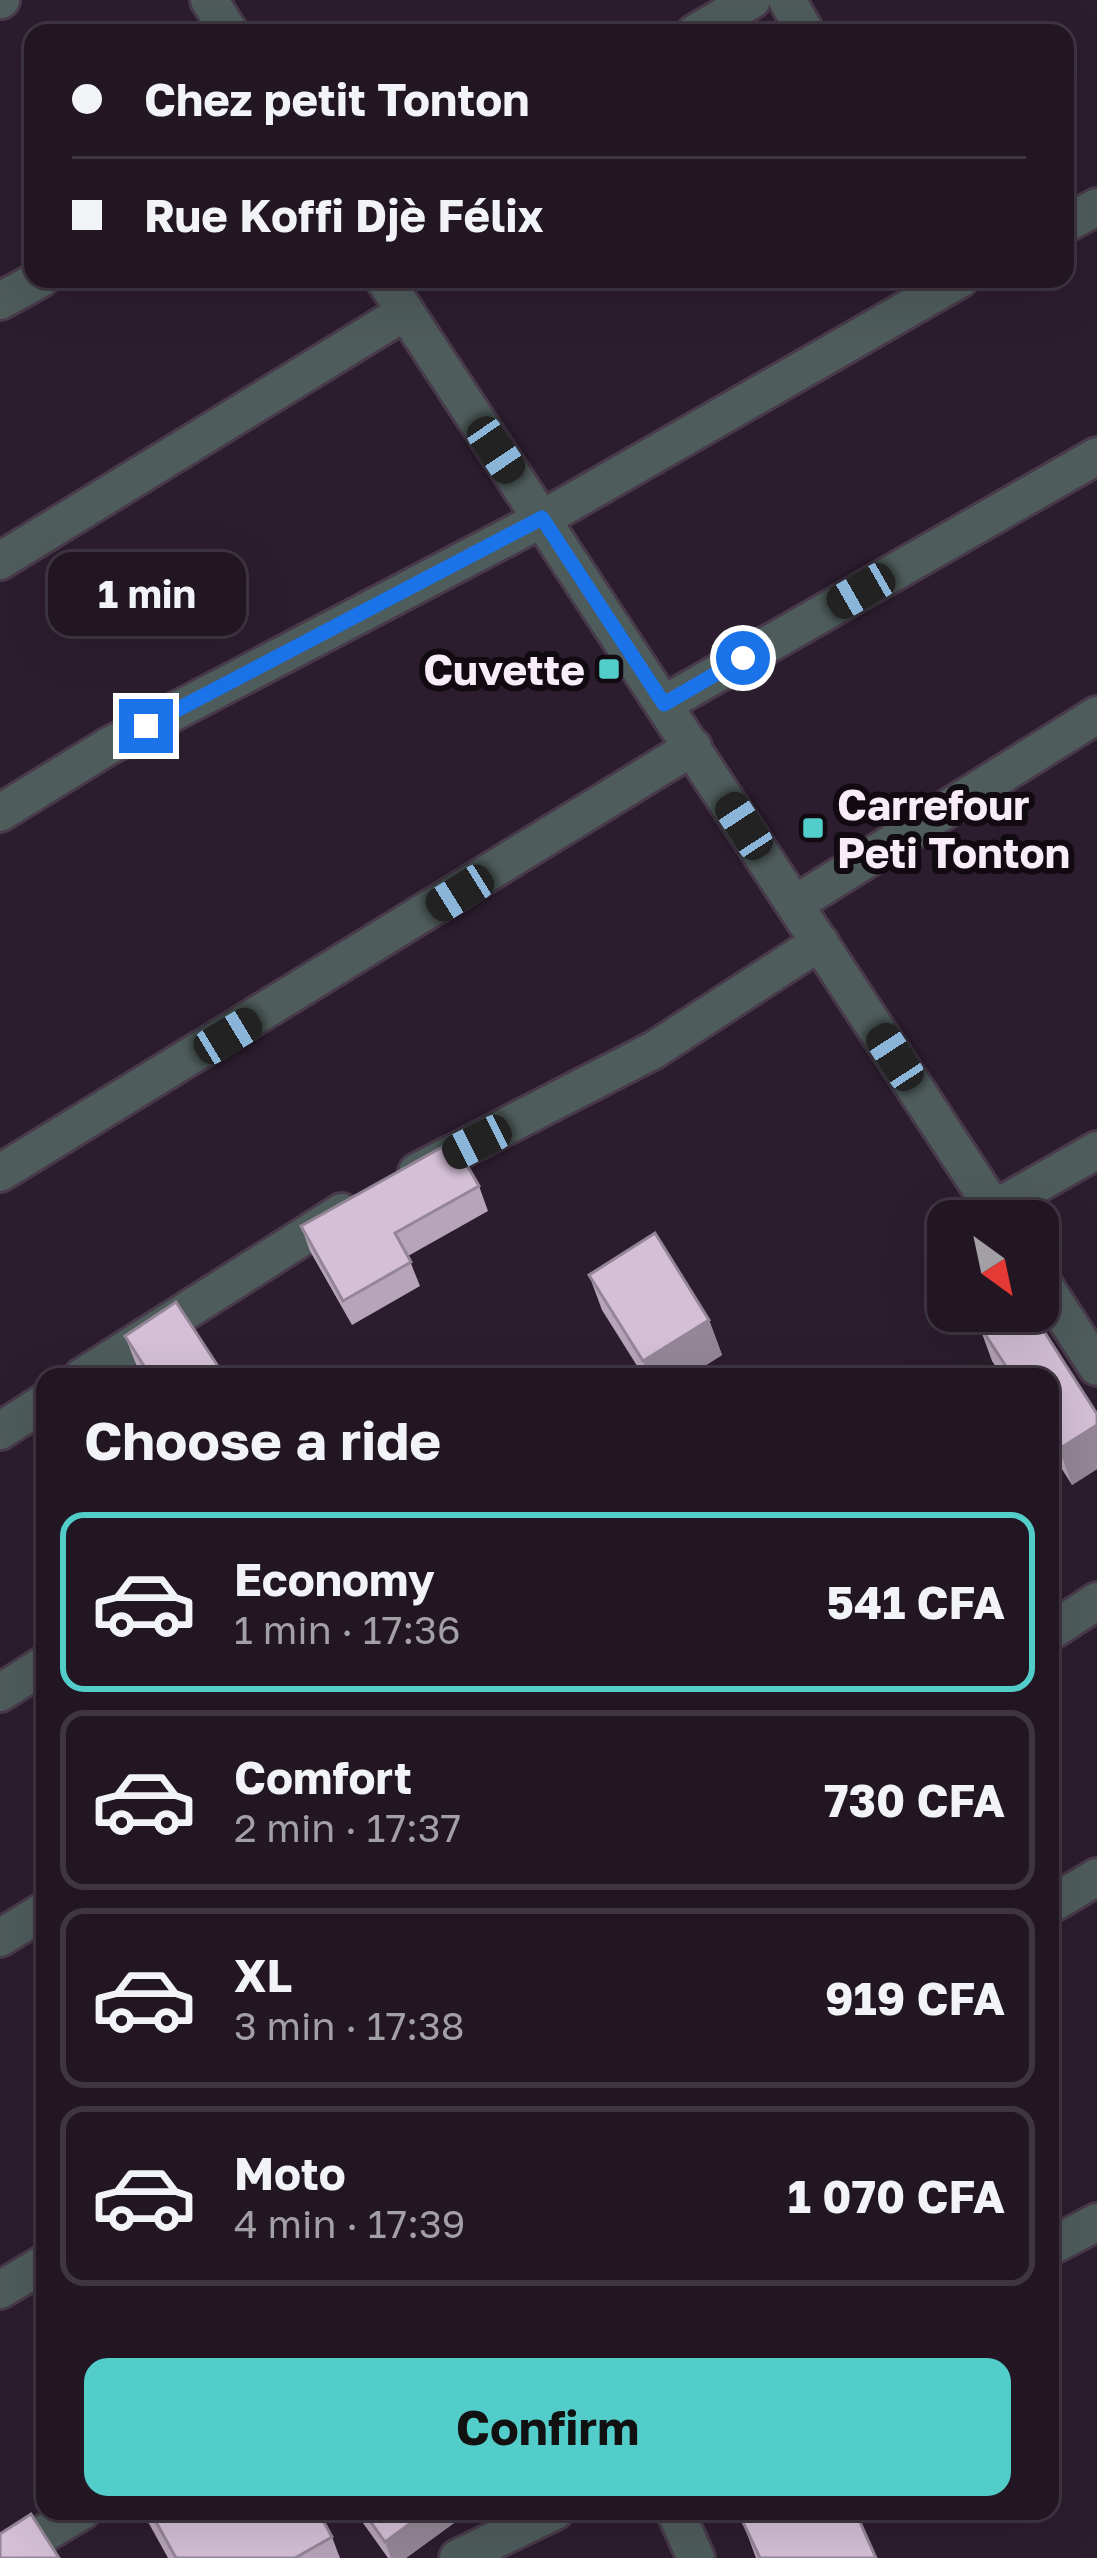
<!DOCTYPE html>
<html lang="en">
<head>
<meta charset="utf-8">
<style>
	:root { --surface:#211622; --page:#291f2a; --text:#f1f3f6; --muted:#a29fa5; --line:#3e3540; --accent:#53cdca }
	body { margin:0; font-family:"Golos Text",sans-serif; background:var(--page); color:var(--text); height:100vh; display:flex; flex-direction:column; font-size:45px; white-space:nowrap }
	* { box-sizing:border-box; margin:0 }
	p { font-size:39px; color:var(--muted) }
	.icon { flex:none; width:66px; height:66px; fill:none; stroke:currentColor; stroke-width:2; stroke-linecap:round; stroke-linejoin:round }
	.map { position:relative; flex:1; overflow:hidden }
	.panel { position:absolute; left:36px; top:1368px; width:1023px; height:1152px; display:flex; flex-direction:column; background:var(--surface); border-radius:24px; box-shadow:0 12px 48px #0002,0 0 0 3px var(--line) }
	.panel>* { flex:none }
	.top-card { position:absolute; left:24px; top:24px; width:1050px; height:264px; border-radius:24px; box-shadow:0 12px 48px #0002,0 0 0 3px var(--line); display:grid; align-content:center; height:264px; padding:0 48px; background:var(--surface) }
	.needle { width:78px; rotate:147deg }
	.fabs { position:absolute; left:927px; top:1200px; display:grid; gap:24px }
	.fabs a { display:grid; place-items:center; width:132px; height:132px; border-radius:24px; background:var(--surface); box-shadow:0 12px 48px #0002,0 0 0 3px var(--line); font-size:60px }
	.end { position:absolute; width:54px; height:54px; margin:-27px; border:15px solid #1a73e8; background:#fff; box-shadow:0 0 0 6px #fff }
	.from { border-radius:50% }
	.bubble { position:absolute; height:84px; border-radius:24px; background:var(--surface); box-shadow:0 12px 48px #0002,0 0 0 3px var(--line); font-size:39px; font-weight:700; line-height:84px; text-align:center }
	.car { position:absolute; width:36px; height:72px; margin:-36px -18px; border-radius:15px; box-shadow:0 0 9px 3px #0007; background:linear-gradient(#222 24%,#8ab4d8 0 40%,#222 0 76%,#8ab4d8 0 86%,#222 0) }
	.top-card b { display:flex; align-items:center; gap:42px; height:114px; font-size:45px }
	.top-card b+b { border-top:3px solid var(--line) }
	.top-card i { width:30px; height:30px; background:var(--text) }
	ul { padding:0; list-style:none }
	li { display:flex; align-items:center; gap:36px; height:180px; margin:0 24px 18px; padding:0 24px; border:6px solid var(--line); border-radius:24px }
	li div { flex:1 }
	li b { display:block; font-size:45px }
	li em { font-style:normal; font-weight:700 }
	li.selected { border-color:var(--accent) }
	li>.icon { width:108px; height:108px; stroke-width:1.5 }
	h2 { padding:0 48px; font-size:54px; line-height:144px }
	.action { display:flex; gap:24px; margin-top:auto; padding:24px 48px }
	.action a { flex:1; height:138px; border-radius:24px; background:var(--accent); color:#111; font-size:48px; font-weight:700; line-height:138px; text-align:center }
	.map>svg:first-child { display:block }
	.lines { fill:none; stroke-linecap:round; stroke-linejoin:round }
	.minor-casing { stroke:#483a4a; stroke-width:42 }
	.minor { stroke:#4e5c5b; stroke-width:36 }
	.wall { fill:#b6a4b8 }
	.shaded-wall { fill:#948696 }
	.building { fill:#d4bfd6; stroke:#948696; stroke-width:3 }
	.route { stroke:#1a73e8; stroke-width:15 }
	.poi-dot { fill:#53cdca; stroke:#110a11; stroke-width:4.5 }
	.labels { text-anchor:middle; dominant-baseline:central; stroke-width:12; stroke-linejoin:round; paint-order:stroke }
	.poi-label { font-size:42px; font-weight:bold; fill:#f7ecf8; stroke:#110a11; text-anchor:end }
</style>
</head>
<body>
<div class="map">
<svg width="1097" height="2558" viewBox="0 0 1097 2558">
	<rect width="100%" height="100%" fill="#2c1d2e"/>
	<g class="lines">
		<g class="minor-casing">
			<g id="minor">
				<path d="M0,0H1"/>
				<path d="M209,0L230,33"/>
				<path d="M787,0L806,33"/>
				<path d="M695,33L752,0"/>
				<path d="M1065,224L1097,207"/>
				<path d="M384,279L1002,1221"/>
				<path d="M0,301L40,279"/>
				<path d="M0,561L405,312"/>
				<path d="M664,704L1097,456"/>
				<path d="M0,813L107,747L542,519L960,279"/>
				<path d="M795,904L1097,715"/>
				<path d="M417,1172L654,1050L820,942"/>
				<path d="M0,1173L693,747"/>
				<path d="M994,1209L1097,1150"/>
				<path d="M1038,1276L1097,1367"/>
				<path d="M82,1377L342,1212"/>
				<path d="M0,1431L45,1402"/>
				<path d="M1050,1632L1097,1601"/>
				<path d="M0,1693L45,1664"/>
				<path d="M1050,1905L1097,1877"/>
				<path d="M0,1938L45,1910"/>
				<path d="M1050,2247L1097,2222"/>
				<path d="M0,2290L45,2263"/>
				<path d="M675,2511L696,2558"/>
				<path d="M3,2558L82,2511"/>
				<path d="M458,2558L555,2511"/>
			</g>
		</g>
		<use href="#minor" class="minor"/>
	</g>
	<g class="wall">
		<path d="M479,1186L488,1211L408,1256L420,1286L352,1325L310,1251L301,1226Z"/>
		<path d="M589,1275L709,1320L722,1355L687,1377H644L602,1310Z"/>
		<path d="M1002,1311H1031L1097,1414V1469L1072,1485L1050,1450V1377H1003L992,1361L979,1325Z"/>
		<path d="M125,1336L225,1377H141Z"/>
		<path d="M142,2511H318L332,2537L340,2558H168Z"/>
		<path d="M358,2511H463L465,2515L406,2558H388L363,2523Z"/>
		<path d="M742,2520L876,2558H756Z"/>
	</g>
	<g class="shaded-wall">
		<path d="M709,1320L722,1355L687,1377H649L643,1361Z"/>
		<path d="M1097,1425V1469L1072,1485L1059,1449Z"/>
		<path d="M427,2511H463L465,2515L406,2558H391L385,2542Z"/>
	</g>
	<g class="building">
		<path d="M453,1141L479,1186L395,1233L411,1262L343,1301L301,1226Z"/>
		<path d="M655,1233L709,1320L643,1361L589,1275Z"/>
		<path d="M176,1302L225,1377H151L125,1336Z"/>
		<path d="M1002,1311H1031L1097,1414V1425L1059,1449L1050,1435V1377H1013L979,1325Z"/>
		<path d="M150,2511H318L332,2537L295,2558H176Z"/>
		<path d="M363,2511H427L385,2542Z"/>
		<path d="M763,2511H855L876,2558H760L742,2520Z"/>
		<path d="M31,2514L59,2558H0V2534Z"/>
	</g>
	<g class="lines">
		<path class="route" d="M146,726L542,518L664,704L743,658"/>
	</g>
	<g class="poi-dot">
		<rect x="597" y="657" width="24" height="24" rx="6"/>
		<rect x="801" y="816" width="24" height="24" rx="6"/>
	</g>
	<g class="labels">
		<g class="poi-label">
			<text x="585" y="669">Cuvette</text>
			<text x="837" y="804" text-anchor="start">Carrefour<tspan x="837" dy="48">Peti Tonton</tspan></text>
		</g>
	</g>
</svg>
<div class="fabs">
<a><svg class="needle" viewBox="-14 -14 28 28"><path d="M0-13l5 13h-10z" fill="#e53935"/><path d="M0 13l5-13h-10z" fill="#a29fa5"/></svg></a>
</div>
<i class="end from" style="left:743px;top:658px"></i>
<i class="end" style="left:146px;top:726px"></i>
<div class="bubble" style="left:48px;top:552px;width:198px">1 min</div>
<i class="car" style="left:496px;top:450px;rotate:146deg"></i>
<i class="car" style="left:861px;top:591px;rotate:240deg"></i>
<i class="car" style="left:744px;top:826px;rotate:327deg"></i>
<i class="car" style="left:460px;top:893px;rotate:238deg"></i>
<i class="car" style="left:228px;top:1036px;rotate:59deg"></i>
<i class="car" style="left:895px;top:1057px;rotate:327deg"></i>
<i class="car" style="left:477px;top:1142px;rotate:243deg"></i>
<div class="top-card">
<b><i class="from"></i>Chez petit Tonton</b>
<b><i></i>Rue Koffi Djè Félix</b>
</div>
<section class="panel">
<h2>Choose a ride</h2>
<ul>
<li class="selected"><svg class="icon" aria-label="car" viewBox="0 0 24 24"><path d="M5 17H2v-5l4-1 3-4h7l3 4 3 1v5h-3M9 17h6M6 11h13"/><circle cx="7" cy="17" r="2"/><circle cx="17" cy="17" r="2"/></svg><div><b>Economy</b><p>1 min · 17:36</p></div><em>541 CFA</em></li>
<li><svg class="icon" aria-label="car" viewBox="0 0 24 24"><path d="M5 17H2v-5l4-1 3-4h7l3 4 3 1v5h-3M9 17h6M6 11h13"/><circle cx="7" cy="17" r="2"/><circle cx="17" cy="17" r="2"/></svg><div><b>Comfort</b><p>2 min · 17:37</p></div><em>730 CFA</em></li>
<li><svg class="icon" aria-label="car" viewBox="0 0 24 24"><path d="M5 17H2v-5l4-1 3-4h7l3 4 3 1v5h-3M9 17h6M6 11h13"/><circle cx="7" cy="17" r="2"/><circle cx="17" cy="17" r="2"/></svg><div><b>XL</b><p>3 min · 17:38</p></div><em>919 CFA</em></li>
<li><svg class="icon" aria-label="car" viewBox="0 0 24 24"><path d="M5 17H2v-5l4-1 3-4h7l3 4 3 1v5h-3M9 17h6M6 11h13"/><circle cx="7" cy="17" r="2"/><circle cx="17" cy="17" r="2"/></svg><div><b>Moto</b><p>4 min · 17:39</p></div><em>1 070 CFA</em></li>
</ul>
<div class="action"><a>Confirm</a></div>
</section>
</div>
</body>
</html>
